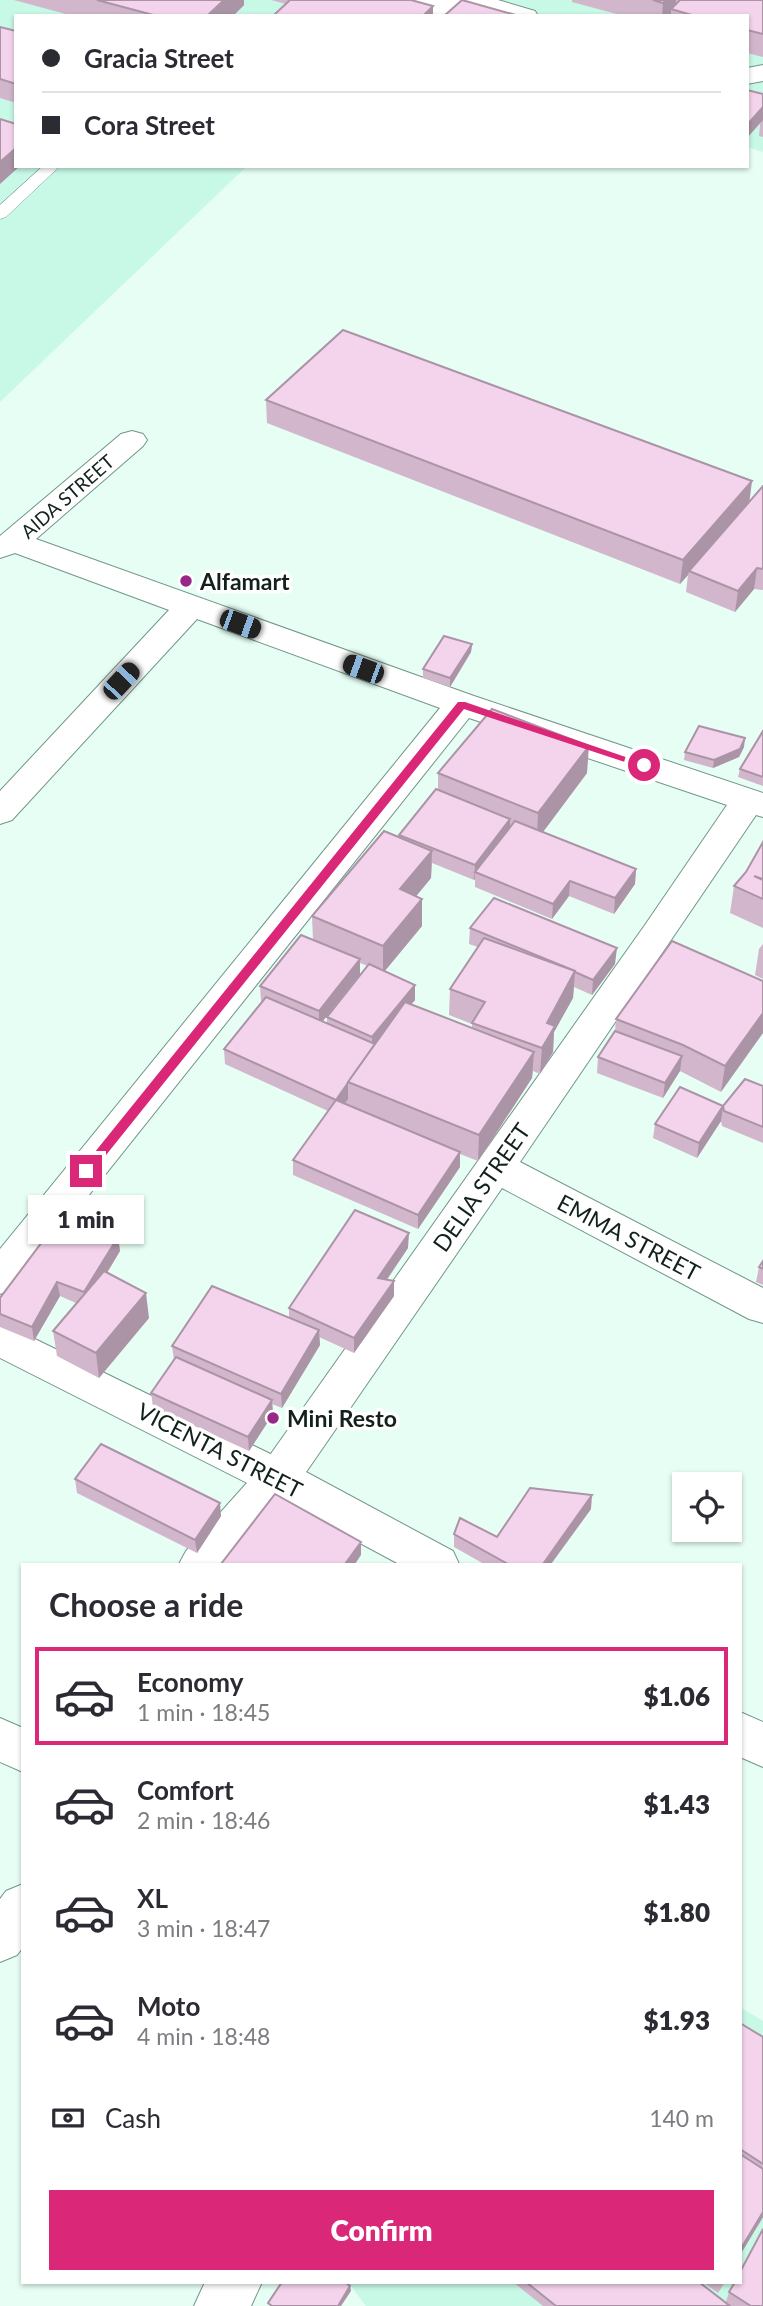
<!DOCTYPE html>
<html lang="en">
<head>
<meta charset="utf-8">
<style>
	:root { --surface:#fff; --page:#f2f2f3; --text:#2b2b33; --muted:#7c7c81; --line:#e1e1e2; --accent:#db2777 }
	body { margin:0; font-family:Lato,sans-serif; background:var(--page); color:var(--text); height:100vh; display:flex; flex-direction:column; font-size:26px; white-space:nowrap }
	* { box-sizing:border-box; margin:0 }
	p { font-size:23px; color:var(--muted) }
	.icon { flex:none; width:38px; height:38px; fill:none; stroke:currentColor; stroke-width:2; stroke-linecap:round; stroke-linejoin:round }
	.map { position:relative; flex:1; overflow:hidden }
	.panel { position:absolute; left:21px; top:1563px; width:721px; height:721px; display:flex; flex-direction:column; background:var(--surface); border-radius:0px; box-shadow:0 2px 5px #0004 }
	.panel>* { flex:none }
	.banner { position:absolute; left:14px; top:14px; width:735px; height:154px; border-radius:0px; box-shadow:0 2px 5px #0004; display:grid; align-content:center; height:154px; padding:0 28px; background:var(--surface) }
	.fabs { position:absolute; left:672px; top:1472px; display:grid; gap:14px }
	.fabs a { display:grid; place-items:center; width:70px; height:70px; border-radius:0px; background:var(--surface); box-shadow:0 2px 5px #0004; font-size:35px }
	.end { position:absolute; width:32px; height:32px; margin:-16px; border:9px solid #db2777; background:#fff; box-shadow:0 0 0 4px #fff }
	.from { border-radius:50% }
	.bubble { position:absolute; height:49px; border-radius:0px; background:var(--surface); box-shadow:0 2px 5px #0004; font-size:23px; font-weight:800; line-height:49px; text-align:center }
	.car { position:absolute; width:21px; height:42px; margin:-21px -10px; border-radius:9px; box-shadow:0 0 5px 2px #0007; background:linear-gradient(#222 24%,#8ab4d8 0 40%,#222 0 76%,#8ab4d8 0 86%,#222 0) }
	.banner b { display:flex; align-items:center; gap:24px; height:66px; font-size:26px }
	.banner b+b { border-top:2px solid var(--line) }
	.banner i { width:18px; height:18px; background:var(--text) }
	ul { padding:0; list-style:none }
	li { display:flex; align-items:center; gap:21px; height:98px; margin:0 14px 10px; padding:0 14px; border:4px solid transparent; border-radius:0px }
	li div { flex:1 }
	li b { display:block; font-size:26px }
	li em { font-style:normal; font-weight:800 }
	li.on { border-color:var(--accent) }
	li>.icon { width:63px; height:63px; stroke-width:1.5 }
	h2 { padding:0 28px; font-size:32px; line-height:84px }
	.pay { display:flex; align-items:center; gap:18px; height:77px; padding:0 28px; font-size:26px }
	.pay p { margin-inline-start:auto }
	.action { display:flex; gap:14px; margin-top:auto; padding:14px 28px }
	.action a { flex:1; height:80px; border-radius:0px; background:var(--accent); color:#fff; font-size:28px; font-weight:800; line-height:80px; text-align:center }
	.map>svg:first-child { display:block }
	.built { fill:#c8f9e6 }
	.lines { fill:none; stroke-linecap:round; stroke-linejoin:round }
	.lane-casing { stroke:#719789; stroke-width:1 }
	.street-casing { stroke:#719789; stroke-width:2 }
	.secondary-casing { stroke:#719789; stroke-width:2 }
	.lane { fill:#fff; fill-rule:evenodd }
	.street { fill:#fff; fill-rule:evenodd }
	.secondary { fill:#fff; fill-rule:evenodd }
	.wall { fill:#d2b6cb; fill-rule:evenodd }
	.shaded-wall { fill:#ab94a5 }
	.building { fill:#f4d4ec; stroke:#ab94a5; stroke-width:2 }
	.route { fill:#db2777 }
	.poi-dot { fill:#972888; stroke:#fff; stroke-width:2.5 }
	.labels { text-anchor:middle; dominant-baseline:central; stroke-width:7; stroke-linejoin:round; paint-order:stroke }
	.far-street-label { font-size:19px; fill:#12211c; stroke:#fff }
	.poi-label { font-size:23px; font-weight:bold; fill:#12211c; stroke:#fff; text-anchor:start }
	.street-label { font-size:23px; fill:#12211c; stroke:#fff }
</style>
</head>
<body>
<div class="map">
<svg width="763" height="2306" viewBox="0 0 763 2306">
	<rect width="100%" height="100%" fill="#e6fef4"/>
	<g class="built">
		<path d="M0,0H763V152L747,147V16H16V166H247L0,402Z"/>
		<path d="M740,2007L763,2021V2306H366L348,2282H740Z"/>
	</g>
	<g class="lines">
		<g class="lane-casing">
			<path id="lane" d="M43,166H60L6,217L0,219V205Z"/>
		</g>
		<g class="street-casing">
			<g id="street">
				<path d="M375,0H498L535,11L538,16H498L462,5C437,25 406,13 378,5Z"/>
				<path d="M763,65V81L747,84V68Z"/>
				<path d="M132,431L143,434L147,440L143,446L36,539L474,696L763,793V817L756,815L520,1162L763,1288V1323L749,1319L502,1188L293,1491L228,1564H179L186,1551L263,1465L645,925L727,805L469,718L14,1289L0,1294V1249L440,708L197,619L12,820L0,824V791L169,610L15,553L0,558V536L121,434Z"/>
				<path d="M740,1712L763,1722V1767L740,1757Z"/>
				<path d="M0,1718L23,1728V1772L0,1762Z"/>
				<path d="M23,1884V1947L17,1955L0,1962V1899L6,1891Z"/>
			</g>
		</g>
		<g class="secondary-casing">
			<g id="secondary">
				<path d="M0,1322L293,1465L453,1551L459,1564H399L263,1491L0,1358Z"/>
				<path d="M205,2282H262L251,2306H194Z"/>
			</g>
		</g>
		<use href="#lane" class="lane"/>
		<use href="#street" class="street"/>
		<use href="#secondary" class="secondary"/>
	</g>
	<g class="wall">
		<path d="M14,0H244V5L233,16H73Z"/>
		<path d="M271,0H411L433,16H274L286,4Z"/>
		<path d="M572,0H763V57L747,53V16H624L572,2Z"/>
		<path d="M0,27L16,31V103L0,98Z"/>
		<path d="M763,94V137L759,136Z"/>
		<path d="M266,400L750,501L763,486V590L754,589L735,612L686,592L688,575L680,584L267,423Z"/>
		<path d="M472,644L471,652L450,687L423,678V669Z"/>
		<path d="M763,731V786L738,777L740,769Z"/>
		<path d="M744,747L739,757L713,768L684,760L685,752Z"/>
		<path d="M438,773H587L543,832L636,869L635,884L614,914L569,896L552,919L475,887V879L474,880L432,863L431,878L416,896L422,926L385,971L415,985V1000L411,1004L472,1028V1024L449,1015L450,989L478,947L469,944L470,928L615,964L592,995L574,987L573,998L554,1032L553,1052L540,1074L533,1071L532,1078L478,1161L460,1154V1167L418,1229L293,1175V1160L328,1111L225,1064L224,1049L262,1002L261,1001L260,986L313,940L312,916L399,838V835L438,790ZM360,963L368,966L327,1017V1023L323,1021L360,974Z"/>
		<path d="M763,842V928L730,913L734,886L746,872Z"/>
		<path d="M763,944V979L755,975L759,949Z"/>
		<path d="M763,981L721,1092L680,1071L663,1098L597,1073L598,1057L615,1031L616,1019Z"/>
		<path d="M763,1086V1143L722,1126L721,1121L697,1158L653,1138L655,1124L723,1106Z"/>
		<path d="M118,1237L120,1251L107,1273L149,1318L99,1378L57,1356L53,1331L76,1303L60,1296L34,1341L0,1327V1298Z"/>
		<path d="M408,1248L387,1280L394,1281V1296L354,1353L319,1337L320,1345L282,1408L272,1404L273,1414L249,1451L153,1407L151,1393L174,1360L172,1346L289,1318V1308Z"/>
		<path d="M763,1261V1285L756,1282L759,1267Z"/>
		<path d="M75,1479L221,1516L197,1553L77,1493Z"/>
		<path d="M591,1509L551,1564H484L454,1547V1534L497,1537Z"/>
		<path d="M740,2023L763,2037V2217L740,2255Z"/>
		<path d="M513,2282H699L726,2302L729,2292L763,2306H543Z"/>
		<path d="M703,2282H725L718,2293Z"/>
	</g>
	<g class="shaded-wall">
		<path d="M224,0H244V5L233,16H207Z"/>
		<path d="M666,0H676L675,11L671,9V16H662L663,3Z"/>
		<path d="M433,6V16H423Z"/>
		<path d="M763,107V120L747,138V125Z"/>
		<path d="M16,148V166H20L0,184V162Z"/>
		<path d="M752,481L749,505L689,571L688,575L680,584L683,560Z"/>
		<path d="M757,568L754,589L735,612L738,591Z"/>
		<path d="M472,644L471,652L450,687V678Z"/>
		<path d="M745,738L744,747L739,757L713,768L714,760Z"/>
		<path d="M589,746L587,773L537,840L538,813Z"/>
		<path d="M510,819V834L475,872V879L474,880L475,865Z"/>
		<path d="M432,851L431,878L400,916V889Z"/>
		<path d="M636,869L635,884L614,914L615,898Z"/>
		<path d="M570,881L569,896L552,919L553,904Z"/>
		<path d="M422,899V926L383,973V946Z"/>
		<path d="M617,948L615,964L592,995L593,980Z"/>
		<path d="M360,959V974L319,1026V1011Z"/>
		<path d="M575,971L573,998L554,1032L553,1052L540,1074L542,1048L547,1023Z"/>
		<path d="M415,985V1000L372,1052V1037Z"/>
		<path d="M763,1013V1033L721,1092L725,1066Z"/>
		<path d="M534,1052L532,1078L478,1161L479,1135Z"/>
		<path d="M682,1056L680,1071L663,1098L665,1083Z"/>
		<path d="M348,1084V1099L336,1115V1100Z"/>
		<path d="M723,1106L721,1121L697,1158L699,1143Z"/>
		<path d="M460,1152V1167L418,1229V1215Z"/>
		<path d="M409,1233L408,1248L378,1292V1278Z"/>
		<path d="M118,1237L120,1251L86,1307L84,1292Z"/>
		<path d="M394,1281V1296L354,1353V1338Z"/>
		<path d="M57,1282L60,1296L34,1341L32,1327Z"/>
		<path d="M146,1293L149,1318L99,1378L96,1353Z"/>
		<path d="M319,1330L320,1345L282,1408L281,1394Z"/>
		<path d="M272,1400L273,1414L249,1451L248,1437Z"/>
		<path d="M592,1495L591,1509L551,1564H543Z"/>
		<path d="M220,1503L221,1516L197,1553L195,1540Z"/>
		<path d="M361,1542V1555L355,1564H345Z"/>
		<path d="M763,2212V2217L740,2255V2250Z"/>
		<path d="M350,2286L351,2291L341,2306H338Z"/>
	</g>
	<g class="building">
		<path d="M97,0H224L207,16H157Z"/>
		<path d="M290,0H411L433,6L423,16H278L274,15Z"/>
		<path d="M462,0L519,16H444Z"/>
		<path d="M653,0H666L663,3Z"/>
		<path d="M680,0H763V34L747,30V16H695L671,9Z"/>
		<path d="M0,27L16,31V84L0,79Z"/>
		<path d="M747,90L763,94V107L747,125Z"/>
		<path d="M0,119L16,124V148L0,162Z"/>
		<path d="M343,330L752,481L683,560L266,400Z"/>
		<path d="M763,486V569L757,568L738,591L689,571Z"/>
		<path d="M444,636L472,644L450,678L423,669Z"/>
		<path d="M492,709L589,746L538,813L438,773Z"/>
		<path d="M699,726L745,738L740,749L714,760L685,752Z"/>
		<path d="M763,731V777L740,769Z"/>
		<path d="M436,789L510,819L475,865L399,835Z"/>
		<path d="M515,821L636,869L615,898L570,881L553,904L475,872Z"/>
		<path d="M384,831L432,851L400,889L422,899L383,946L312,916Z"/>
		<path d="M763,842V879L754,876L763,880V899L734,886L746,872Z"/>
		<path d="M494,898L617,948L593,980L575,972V971L470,928Z"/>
		<path d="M301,935L360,959L319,1011L260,986Z"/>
		<path d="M484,938L575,971L547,1023L555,1026L542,1048L472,1023L485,1002L450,989Z"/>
		<path d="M672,941L763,981V1013L725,1066L683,1045L616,1019Z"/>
		<path d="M369,964L415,985L372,1037L327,1017Z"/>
		<path d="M266,997L375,1044L336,1100L460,1152L418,1215L293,1160L336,1100L224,1049Z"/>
		<path d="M405,1002L534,1052L479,1135L348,1082Z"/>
		<path d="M615,1031L682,1056L665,1083L598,1057Z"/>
		<path d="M745,1079L763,1086V1127L724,1111L723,1106Z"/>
		<path d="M680,1087L723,1106L699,1143L655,1124Z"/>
		<path d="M355,1210L409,1233L378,1278L394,1281L354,1338L289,1308Z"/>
		<path d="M63,1214L118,1237L84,1292L57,1282L32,1327L0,1314V1298Z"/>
		<path d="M763,1261V1269L759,1267Z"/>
		<path d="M104,1271L146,1293L96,1353L53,1331Z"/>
		<path d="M212,1286L319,1330L281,1394L172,1346Z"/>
		<path d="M176,1357L272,1400L248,1437L151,1393Z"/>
		<path d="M101,1444L220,1503L195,1540L75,1479Z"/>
		<path d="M530,1488L592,1495L543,1564H508L454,1534L460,1518L497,1537Z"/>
		<path d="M275,1494L361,1542L345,1564H221Z"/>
		<path d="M740,2023L763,2037V2164L740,2149Z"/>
		<path d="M740,2154L763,2169V2212L740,2250Z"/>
		<path d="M763,2229V2306H751L729,2292L735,2282H740V2272Z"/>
		<path d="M282,2282H345L350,2286L338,2306H272L268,2303Z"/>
		<path d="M526,2282H699L730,2306H556Z"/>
	</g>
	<path class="route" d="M458,702H465L649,765L640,767L464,709L90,1175H82V1168Z"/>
	<g class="poi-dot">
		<circle cx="186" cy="581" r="7"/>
		<circle cx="273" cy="1418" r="7"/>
	</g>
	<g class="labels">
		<g class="far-street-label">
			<text transform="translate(67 496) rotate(-41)">AIDA STREET</text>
		</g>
		<g class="poi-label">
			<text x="200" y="581">Alfamart</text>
			<text x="287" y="1418">Mini Resto</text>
		</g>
		<g class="street-label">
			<text transform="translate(481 1187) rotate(-55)">DELIA STREET</text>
			<text transform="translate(629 1237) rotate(28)">EMMA STREET</text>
			<text transform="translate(220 1450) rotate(27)">VICENTA STREET</text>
		</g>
	</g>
</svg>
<div class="fabs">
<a><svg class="icon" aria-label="locate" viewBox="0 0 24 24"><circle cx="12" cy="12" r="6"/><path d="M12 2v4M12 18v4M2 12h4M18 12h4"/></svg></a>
</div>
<i class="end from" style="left:644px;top:765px"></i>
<i class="end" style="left:86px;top:1171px"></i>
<div class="bubble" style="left:28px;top:1195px;width:116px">1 min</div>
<i class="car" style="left:240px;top:624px;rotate:110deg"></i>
<i class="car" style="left:363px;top:669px;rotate:290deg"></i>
<i class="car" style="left:121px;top:681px;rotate:43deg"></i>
<div class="banner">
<b><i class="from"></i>Gracia Street</b>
<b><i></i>Cora Street</b>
</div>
<section class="panel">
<h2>Choose a ride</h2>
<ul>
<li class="on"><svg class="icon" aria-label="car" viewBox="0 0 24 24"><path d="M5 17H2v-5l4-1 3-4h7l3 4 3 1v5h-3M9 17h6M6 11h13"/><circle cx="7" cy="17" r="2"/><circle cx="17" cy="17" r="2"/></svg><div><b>Economy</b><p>1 min · 18:45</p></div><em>$1.06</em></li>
<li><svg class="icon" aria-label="car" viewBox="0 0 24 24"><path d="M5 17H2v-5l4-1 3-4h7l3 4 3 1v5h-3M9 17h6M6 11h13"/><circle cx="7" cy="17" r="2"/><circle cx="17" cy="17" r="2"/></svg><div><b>Comfort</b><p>2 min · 18:46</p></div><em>$1.43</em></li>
<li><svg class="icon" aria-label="car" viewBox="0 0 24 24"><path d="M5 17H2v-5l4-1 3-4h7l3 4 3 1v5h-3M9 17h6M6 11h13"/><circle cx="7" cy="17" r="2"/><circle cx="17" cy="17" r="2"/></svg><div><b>XL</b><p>3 min · 18:47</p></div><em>$1.80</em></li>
<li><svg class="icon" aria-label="car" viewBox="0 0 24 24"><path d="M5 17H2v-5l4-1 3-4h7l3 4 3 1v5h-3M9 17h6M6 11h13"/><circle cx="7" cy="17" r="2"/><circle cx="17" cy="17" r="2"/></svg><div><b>Moto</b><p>4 min · 18:48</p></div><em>$1.93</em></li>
</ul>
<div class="pay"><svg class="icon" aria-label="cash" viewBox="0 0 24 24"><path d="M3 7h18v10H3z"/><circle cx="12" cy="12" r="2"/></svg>Cash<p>140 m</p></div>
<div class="action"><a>Confirm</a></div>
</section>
</div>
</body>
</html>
